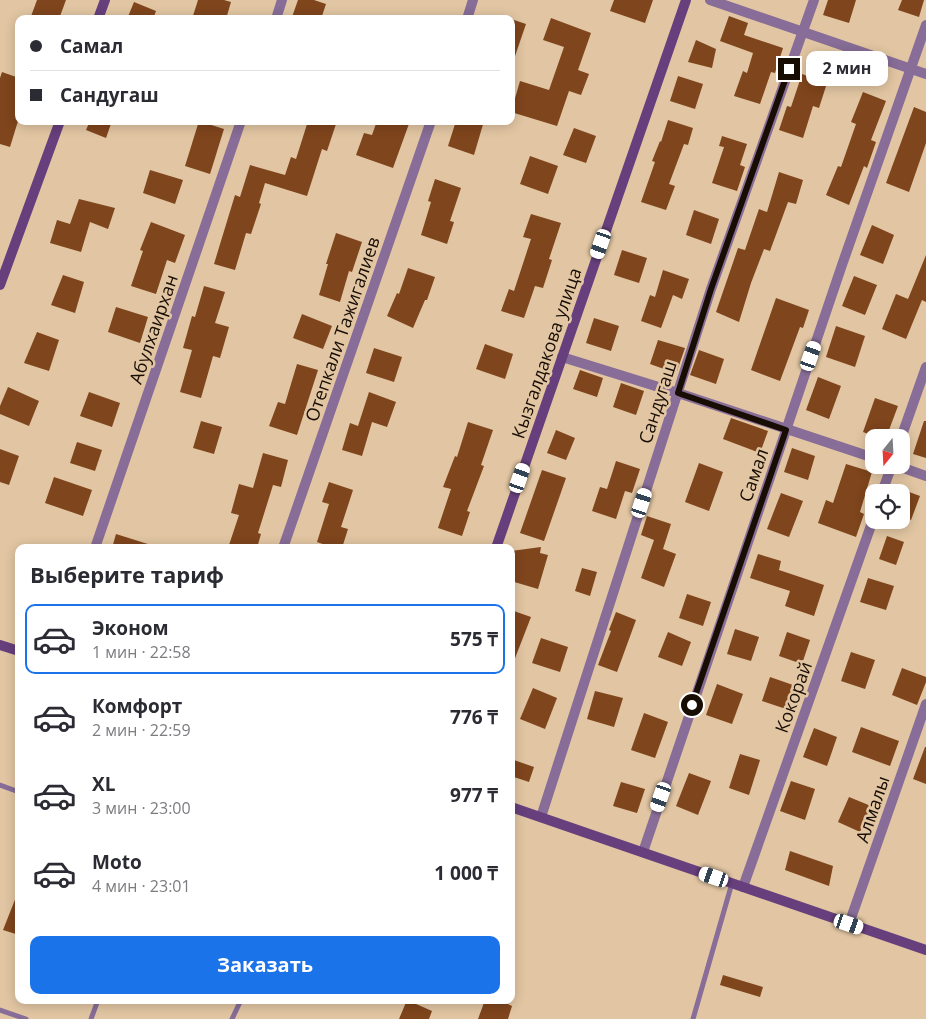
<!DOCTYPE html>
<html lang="ru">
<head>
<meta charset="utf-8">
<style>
	:root { --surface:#fff; --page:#f7f7f7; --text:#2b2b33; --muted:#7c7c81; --line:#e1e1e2; --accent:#1a73e8 }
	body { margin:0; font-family:"Open Sans",sans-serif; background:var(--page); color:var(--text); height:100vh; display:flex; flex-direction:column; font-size:19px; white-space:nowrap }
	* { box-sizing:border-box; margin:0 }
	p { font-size:16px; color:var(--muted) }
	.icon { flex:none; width:28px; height:28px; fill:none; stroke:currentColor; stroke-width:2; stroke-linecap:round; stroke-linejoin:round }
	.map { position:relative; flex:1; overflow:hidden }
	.side { position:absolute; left:15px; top:544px; width:500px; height:460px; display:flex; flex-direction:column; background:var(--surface); border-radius:10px; box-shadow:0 2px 12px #0003 }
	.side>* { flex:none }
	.hud { position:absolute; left:15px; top:15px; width:500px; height:110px; border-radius:10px; box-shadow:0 2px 12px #0003; display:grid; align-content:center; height:110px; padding:0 15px; background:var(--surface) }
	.needle { width:32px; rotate:198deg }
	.controls { position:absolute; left:865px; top:429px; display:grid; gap:10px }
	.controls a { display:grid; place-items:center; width:45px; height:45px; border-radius:10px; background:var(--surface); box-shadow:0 2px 12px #0003; font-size:25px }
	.end { position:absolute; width:22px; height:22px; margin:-11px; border:6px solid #170d03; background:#fff; box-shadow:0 0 0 2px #fff }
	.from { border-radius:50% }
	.bubble { position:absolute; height:35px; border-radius:10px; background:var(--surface); box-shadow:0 2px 12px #0003; font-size:16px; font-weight:700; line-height:35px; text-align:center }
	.car { position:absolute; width:15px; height:30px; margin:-15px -8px; border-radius:6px; box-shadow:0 0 4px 1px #0007; background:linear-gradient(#fff 24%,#345 0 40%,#fff 0 76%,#345 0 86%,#fff 0) }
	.hud b { display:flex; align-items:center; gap:18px; height:48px; font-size:19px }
	.hud b+b { border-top:1px solid var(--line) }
	.hud i { width:12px; height:12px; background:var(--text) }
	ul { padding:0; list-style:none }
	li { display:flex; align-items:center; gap:15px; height:70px; margin:0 10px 8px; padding:0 5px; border:2px solid transparent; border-radius:10px }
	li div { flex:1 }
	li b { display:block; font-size:19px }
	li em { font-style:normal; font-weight:700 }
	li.selected { border-color:var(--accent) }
	li>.icon { width:45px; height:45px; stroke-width:1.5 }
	h2 { padding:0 15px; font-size:22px; line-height:60px }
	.action { display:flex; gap:10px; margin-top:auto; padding:10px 15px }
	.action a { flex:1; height:58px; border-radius:10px; background:var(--accent); color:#fff; font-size:20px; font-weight:700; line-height:58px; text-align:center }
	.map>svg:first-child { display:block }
	.building { fill:#7f451c }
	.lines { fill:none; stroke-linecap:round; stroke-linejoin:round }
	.lane { stroke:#876d97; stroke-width:5 }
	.street { stroke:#876d97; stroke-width:10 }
	.secondary { stroke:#663f7c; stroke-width:10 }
	.route { stroke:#170d03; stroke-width:6 }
	.labels { text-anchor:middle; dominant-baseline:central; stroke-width:5; stroke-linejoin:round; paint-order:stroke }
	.street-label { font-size:18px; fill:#170d03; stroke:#e2c6a3 }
</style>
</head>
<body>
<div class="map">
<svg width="926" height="1019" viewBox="0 0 926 1019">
	<rect width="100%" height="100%" fill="#e2c6a3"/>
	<g class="building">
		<path d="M37,0H66L59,19H30Z"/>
		<path d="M198,0H224L231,2L226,19H192Z"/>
		<path d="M298,0H314L326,4L321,19H298L292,17Z"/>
		<path d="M614,0H653L645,23L610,11Z"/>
		<path d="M828,0H856L849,23L823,15Z"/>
		<path d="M902,0H924L919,17L898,10Z"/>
		<path d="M134,2L156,11L153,19H127Z"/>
		<path d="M729,16L748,23L744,35L783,48L775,73L771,72L760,104L734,96L743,71L747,73L753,53L720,41Z"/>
		<path d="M551,18L591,33L578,70L589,74L581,95L569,91L557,126L511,112L520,81L549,90L564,47L543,40Z"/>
		<path d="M511,19L526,24L513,62H511Z"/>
		<path d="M696,40L716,49L712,68L688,62Z"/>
		<path d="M831,51L857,60L848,84L823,76Z"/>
		<path d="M2,72L19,78V118L10,147L0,144V78Z"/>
		<path d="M802,74L827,83L819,108L813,106L803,138L779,130L787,106L791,107Z"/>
		<path d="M678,76L703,84L695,109L670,101Z"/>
		<path d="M863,92L886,101L871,140L876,142L867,168L864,166L849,205L826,195L838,166L841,167L856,124L851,122Z"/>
		<path d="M914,107L926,112V143L909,192L886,183Z"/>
		<path d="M668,120L693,128L688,145L684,144L669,184L675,186L666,210L641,202L655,162L652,161L660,141L661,142Z"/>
		<path d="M90,121H112L106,138L86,130Z"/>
		<path d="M199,121L224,129L210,174L185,166Z"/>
		<path d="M308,121H337L327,151L322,149L307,196L265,183L259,203L261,204L251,234L246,233L235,270L214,264L235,195L240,197L250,165L285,175L291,157L296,159Z"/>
		<path d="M377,121H410L393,168L356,155L364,133L372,135Z"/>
		<path d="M456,121H484L474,155L448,146Z"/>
		<path d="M574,128L596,136L586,163L563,155Z"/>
		<path d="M722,136L747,144L740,165L745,167L737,191L712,183L724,147L719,146Z"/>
		<path d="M530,156L558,166L548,194L520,184Z"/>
		<path d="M150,170L183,180L175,204L143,193Z"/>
		<path d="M779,172L803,180L796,204L788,202L770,251L764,249L751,283L739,322L716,312L738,248L745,250L759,209L767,212Z"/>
		<path d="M435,179L461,188L450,221L454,222L447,244L421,235L431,202L428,201Z"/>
		<path d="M79,199L115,208L108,229L90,222L81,252L50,243L57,220L70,224Z"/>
		<path d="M694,210L719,219L711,244L686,235Z"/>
		<path d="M531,214L561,223L549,259L552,260L543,288L535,286L524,318L501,311L509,289L514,291L531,239L523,237Z"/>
		<path d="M151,222L185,235L175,263L167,260L156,294L131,286L143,251L140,250Z"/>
		<path d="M872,225L894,235L883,264L860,255Z"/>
		<path d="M336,233L362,242L352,272L349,271L340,302L319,295L328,264H326Z"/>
		<path d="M622,250L647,258L639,283L614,275Z"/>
		<path d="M926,255V302L922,300L906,339L882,329L896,294L908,299Z"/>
		<path d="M408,268L435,277L427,300H425L413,328L387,316L397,293L399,294Z"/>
		<path d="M663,270L689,279L682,299L673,295L661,328L641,321L650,295L655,297Z"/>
		<path d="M63,275L84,282L75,313L51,305Z"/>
		<path d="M854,276L877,285L865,315L842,306Z"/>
		<path d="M204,286L225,292L215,323L229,327L220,358L213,356L201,398L180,392L192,350L183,348L192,316L195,317Z"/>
		<path d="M776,298L809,310L803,328L800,327L780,381L751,370Z"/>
		<path d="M116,307L148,317L140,343L108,332Z"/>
		<path d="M302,314L332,326L323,349L293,338Z"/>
		<path d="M594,318L619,326L611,351L586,343Z"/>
		<path d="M836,326L865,336L855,367L826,357Z"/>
		<path d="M37,332L59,340L49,371L24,363Z"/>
		<path d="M658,340L685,348L677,371L676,370L675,373L650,364Z"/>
		<path d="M485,344L513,354L505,379L476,369Z"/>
		<path d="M374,348L402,357L394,382L366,373Z"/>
		<path d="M699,350L724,359L716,384L690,375Z"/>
		<path d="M297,364L318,370L297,435L269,426L278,402L285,404Z"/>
		<path d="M580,370L603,378L597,397L573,389Z"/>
		<path d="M818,377L841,386L829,419L806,410Z"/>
		<path d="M621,383L644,391L636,415L613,407Z"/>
		<path d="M8,387L39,401L29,426L0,414V406Z"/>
		<path d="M89,392L120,403L112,427L80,416Z"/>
		<path d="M369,392L396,402L387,427L372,422L362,456L342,450L350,423L358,426Z"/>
		<path d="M875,398L898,406L886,438H879L863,432Z"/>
		<path d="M731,418L768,431L760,453L723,439Z"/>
		<path d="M201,421L222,427L214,454L193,448Z"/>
		<path d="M924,421H926V458L913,454Z"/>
		<path d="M468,422L493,430L481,465L484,466L467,511L470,512L462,536L438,528L451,489L443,487L455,456L457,457Z"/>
		<path d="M556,430L575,438L566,460L547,453Z"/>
		<path d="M77,442L102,450L95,471L70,463Z"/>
		<path d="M792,448L815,456L808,480L784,472Z"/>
		<path d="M0,449L19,456L9,485L0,482Z"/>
		<path d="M263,453L288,460L281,487L273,485L258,533L261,534L257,548H228L239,515L231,513L239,484L253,488Z"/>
		<path d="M616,461L640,469L632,493L625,491L616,519L592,511L600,487L607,489Z"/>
		<path d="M699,463L723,472L709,511L685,502Z"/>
		<path d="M846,464L872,472L860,512L864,514L856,537L818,523L826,500L833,503Z"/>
		<path d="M542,470L566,478L544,541L520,533Z"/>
		<path d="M54,477L92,490L83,516L45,503Z"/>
		<path d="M329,482L353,490L341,527L348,529L342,548H334L317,542L329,504L322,502Z"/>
		<path d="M901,489L920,496L911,520L901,516Z"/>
		<path d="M781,493L803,501L789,537L767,529Z"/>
		<path d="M647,516L671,524L663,549L676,554L664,587L641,578L654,540L641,535Z"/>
		<path d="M116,534L151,545V548H112Z"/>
		<path d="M887,536L904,542L896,565L879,559Z"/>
		<path d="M541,547L540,553L548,555L538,589L511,581V551Z"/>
		<path d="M758,554L781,561L779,570L824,585L814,616L785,606L790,591L750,578Z"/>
		<path d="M582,568L597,572L590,596L575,591Z"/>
		<path d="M868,578L894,586L886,610L860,602Z"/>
		<path d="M687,594L711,602L703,626L679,618Z"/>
		<path d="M511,610L531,617L512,666L511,665Z"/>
		<path d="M616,612L636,620L617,672L598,665L611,631L609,630Z"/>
		<path d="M735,629L759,637L751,661L727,654Z"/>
		<path d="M668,632L691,642L682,666L658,657Z"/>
		<path d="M787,632L810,640L802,664L779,656Z"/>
		<path d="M541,638L568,647L560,672L532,663Z"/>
		<path d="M851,652L875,660L865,689L841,681Z"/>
		<path d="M902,668L926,677V682L917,705L892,695Z"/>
		<path d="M770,677L793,685L786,709L762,701Z"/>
		<path d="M717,684L743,694L732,724L706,715Z"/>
		<path d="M533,688L557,698L545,729L520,719Z"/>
		<path d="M595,691L623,698L614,727L587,719Z"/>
		<path d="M644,713L668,722L655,758L631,750Z"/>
		<path d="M861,727L899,741L890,766L852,752Z"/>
		<path d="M814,728L837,737L827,766L803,757Z"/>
		<path d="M925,747H926V784L913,779Z"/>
		<path d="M740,754L760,760L749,795L729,788Z"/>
		<path d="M511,759L534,767L529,782L511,776Z"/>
		<path d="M689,773L711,781L698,815L676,806Z"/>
		<path d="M791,781L815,789L805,820L780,811Z"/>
		<path d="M621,782L645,789L637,813L613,806Z"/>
		<path d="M849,797L871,806L860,832L838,822Z"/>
		<path d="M790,851L833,866L829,886L785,870Z"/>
		<path d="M18,892H19V935L3,930Z"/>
		<path d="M723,975L763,987L760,997L720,985Z"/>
		<path d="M407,1000L432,1011L429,1019H399Z"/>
		<path d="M485,1000H499L512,1006L508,1019H478Z"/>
	</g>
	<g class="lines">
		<g class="lane">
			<path d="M0,785L19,792"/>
			<path d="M0,1010L26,1019"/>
			<path d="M91,1019L98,1000"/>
			<path d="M232,1019L241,1000"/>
			<path d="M693,1019L732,883"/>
		</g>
		<g class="street">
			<path d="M710,0L926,74"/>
			<path d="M276,19L282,0"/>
			<path d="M467,19L473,0"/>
			<path d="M562,357L678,393L874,458"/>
			<path d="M901,438L926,367"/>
			<path d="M895,465L926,476"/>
			<path d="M882,492L892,465"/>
			<path d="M95,548L241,121"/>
			<path d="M283,548L431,121"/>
			<path d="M541,817L711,289L814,0"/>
			<path d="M643,852L842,265L926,25"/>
			<path d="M743,887L874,517"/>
			<path d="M849,924L926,704"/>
		</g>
		<g class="secondary">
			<path d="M98,19L105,0"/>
			<path d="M0,285L60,121"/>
			<path d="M496,548L686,0"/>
			<path d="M0,645L19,651"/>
			<path d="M511,807L926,950"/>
		</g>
	</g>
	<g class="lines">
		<path class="route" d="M692,705L786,430L678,393L711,289L789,69"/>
	</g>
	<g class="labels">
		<g class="street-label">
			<text transform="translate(153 329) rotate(-71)">Абулхаирхан</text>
			<text transform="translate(342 329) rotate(-71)">Отепкали Тажигалиев</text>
			<text transform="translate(546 353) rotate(-71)">Кызгалдакова улица</text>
			<text transform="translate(657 402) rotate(-72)">Сандугаш</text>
			<text transform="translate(753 475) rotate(-71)">Самал</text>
			<text transform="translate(793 697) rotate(-70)">Кокорай</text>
			<text transform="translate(872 809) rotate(-71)">Алмалы</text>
		</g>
	</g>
</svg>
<div class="controls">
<a><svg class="needle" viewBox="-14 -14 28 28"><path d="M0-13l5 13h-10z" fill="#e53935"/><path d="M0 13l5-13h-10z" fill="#7c7c81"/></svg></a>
<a><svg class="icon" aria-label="locate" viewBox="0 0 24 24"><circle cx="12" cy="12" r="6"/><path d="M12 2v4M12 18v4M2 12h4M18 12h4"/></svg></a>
</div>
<i class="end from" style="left:692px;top:705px"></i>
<i class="end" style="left:789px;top:69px"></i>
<div class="bubble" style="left:806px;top:51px;width:82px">2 мин</div>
<i class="car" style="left:601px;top:244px;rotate:199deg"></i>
<i class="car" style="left:811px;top:356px;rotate:19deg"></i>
<i class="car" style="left:520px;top:478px;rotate:19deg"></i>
<i class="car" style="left:642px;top:503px;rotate:18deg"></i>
<i class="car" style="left:661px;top:797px;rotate:199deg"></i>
<i class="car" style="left:714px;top:877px;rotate:289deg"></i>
<i class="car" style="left:849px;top:924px;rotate:109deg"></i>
<div class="hud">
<b><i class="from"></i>Самал</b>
<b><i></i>Сандугаш</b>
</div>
<section class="side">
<h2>Выберите тариф</h2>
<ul>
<li class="selected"><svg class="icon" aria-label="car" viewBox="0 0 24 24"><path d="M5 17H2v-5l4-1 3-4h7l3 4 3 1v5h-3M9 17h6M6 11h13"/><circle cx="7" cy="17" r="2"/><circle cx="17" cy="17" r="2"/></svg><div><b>Эконом</b><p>1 мин · 22:58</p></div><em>575 ₸</em></li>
<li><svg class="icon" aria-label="car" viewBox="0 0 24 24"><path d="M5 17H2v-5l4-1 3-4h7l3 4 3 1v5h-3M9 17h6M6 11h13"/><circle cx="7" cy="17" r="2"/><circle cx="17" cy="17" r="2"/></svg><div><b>Комфорт</b><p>2 мин · 22:59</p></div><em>776 ₸</em></li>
<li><svg class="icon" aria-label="car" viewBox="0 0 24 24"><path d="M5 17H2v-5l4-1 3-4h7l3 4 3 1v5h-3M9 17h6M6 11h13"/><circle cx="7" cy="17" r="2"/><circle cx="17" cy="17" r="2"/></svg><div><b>XL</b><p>3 мин · 23:00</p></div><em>977 ₸</em></li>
<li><svg class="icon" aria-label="car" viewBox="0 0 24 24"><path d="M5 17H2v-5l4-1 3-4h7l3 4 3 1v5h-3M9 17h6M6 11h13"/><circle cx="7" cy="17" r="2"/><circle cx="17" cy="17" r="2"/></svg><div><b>Moto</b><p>4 мин · 23:01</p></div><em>1 000 ₸</em></li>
</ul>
<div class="action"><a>Заказать</a></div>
</section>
</div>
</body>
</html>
